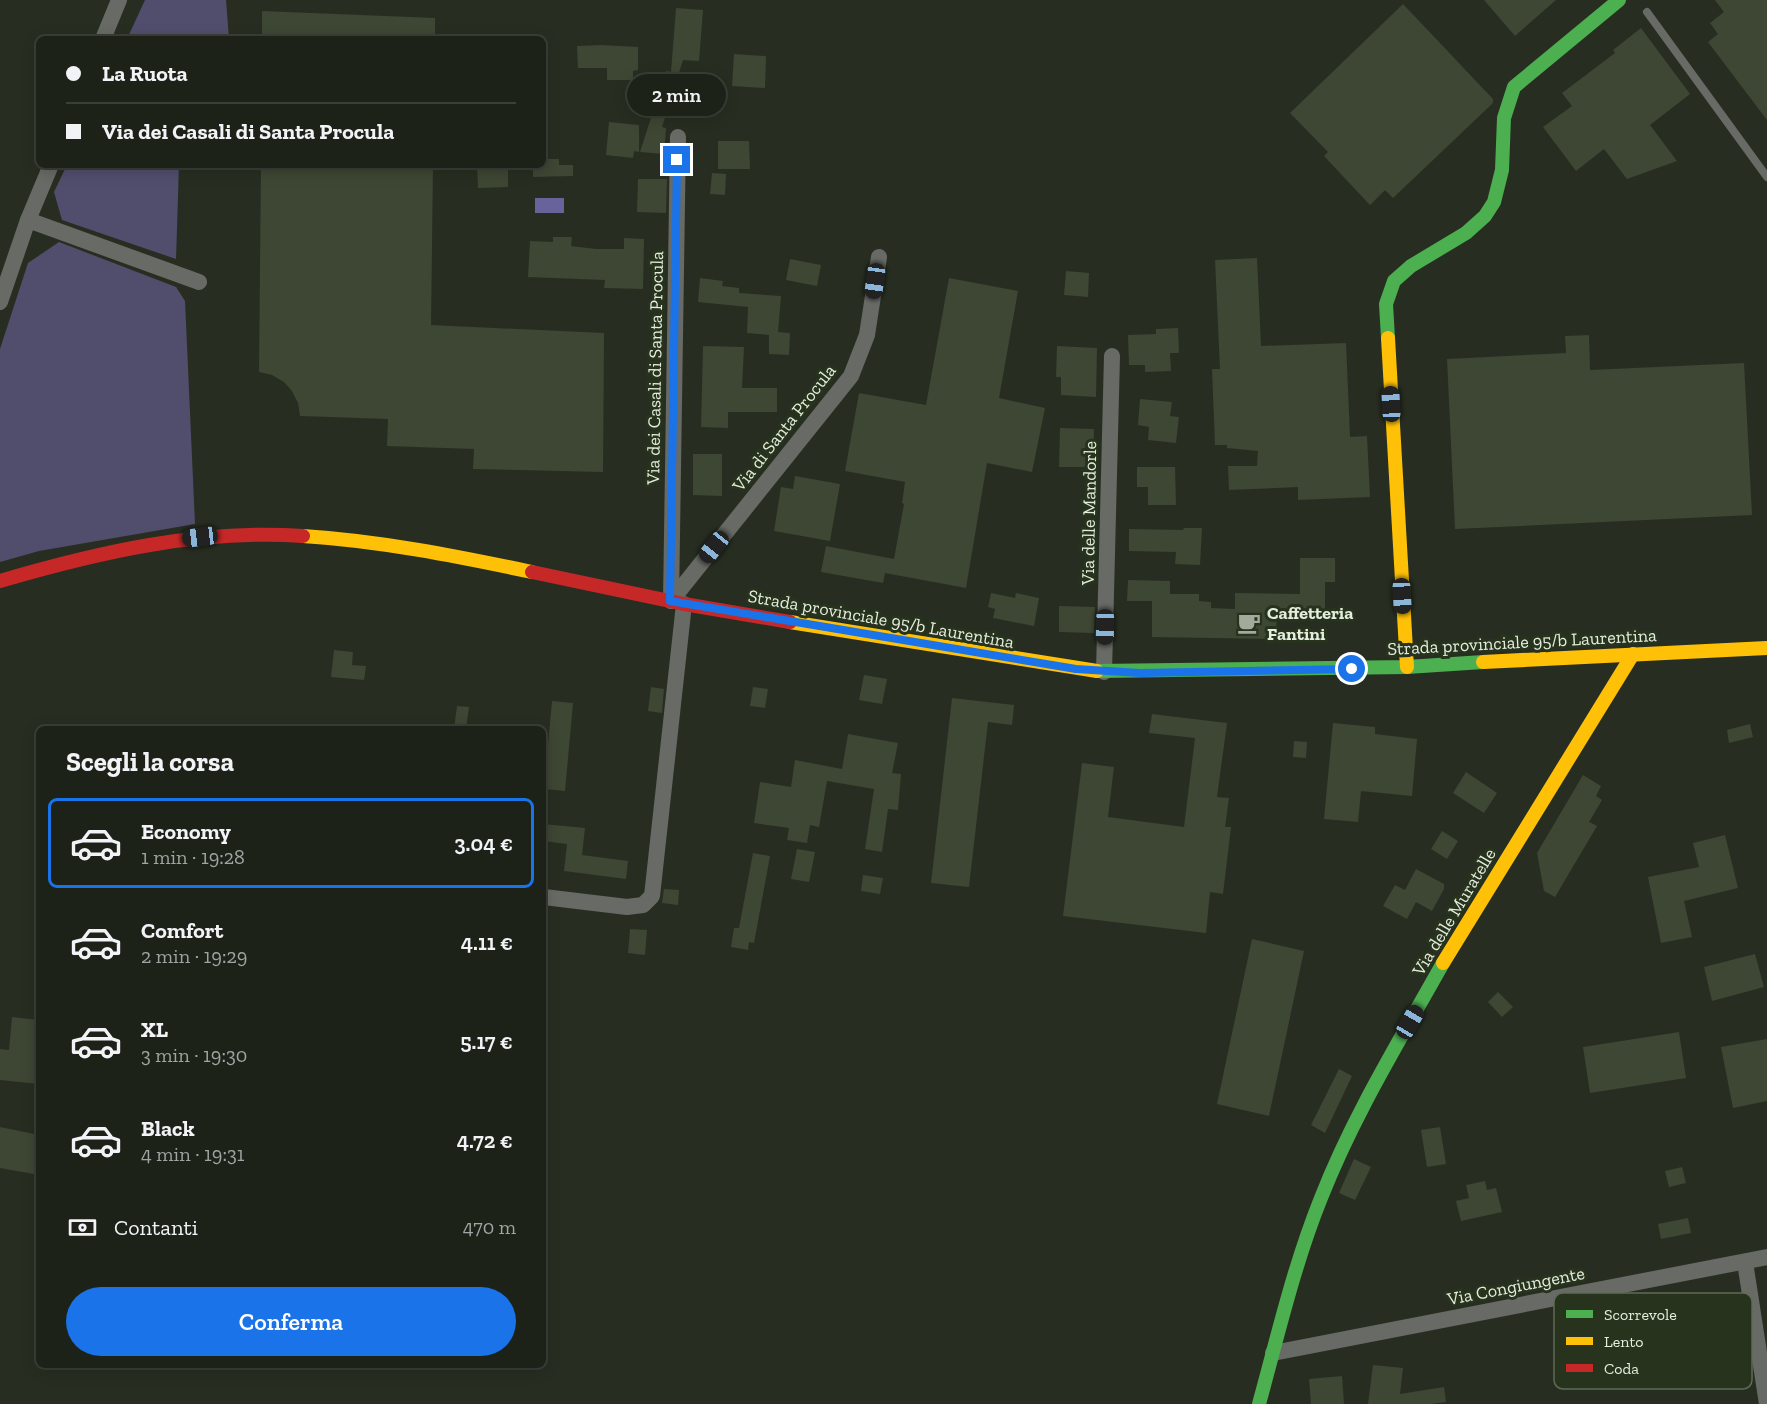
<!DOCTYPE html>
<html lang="it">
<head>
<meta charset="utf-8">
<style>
	:root { --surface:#1d2219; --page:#2a2f26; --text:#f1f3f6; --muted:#a0a4a2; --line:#3b3f38; --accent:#1a73e8 }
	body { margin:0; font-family:"Zilla Slab",serif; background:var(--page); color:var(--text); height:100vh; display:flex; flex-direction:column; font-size:22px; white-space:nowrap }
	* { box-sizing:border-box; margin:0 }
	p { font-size:20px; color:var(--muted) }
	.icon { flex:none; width:33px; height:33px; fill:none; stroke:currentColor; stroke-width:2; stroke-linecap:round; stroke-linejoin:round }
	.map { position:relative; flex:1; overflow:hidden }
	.drawer { position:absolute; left:36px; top:726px; width:510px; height:642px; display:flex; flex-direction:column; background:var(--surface); border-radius:9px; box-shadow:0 3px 15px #0003,0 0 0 2px var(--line) }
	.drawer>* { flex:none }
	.hud { position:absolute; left:36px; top:36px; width:510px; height:132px; border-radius:9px; box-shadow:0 3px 15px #0003,0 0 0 2px var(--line); display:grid; align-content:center; height:132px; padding:0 30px; background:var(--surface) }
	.end { position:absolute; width:27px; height:27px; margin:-14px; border:8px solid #1a73e8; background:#fff; box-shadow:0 0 0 3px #fff }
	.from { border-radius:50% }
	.bubble { position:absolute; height:42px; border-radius:21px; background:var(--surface); box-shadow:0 3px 15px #0003,0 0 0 2px var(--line); font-size:20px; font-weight:600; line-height:42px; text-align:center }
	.car { position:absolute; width:18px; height:36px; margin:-18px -9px; border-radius:8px; box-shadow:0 0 4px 2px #0007; background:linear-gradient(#222 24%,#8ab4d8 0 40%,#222 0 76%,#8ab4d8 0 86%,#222 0) }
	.hud b { display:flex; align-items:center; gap:21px; height:57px; font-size:22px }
	.hud b+b { border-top:2px solid var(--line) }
	.hud i { width:15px; height:15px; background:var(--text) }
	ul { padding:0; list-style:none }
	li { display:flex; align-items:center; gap:18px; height:90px; margin:0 12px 9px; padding:0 18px; border:3px solid transparent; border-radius:9px }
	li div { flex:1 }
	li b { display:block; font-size:22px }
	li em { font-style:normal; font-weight:600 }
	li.selected { border-color:var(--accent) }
	li>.icon { width:54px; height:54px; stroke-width:1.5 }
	h2 { padding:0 30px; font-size:27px; line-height:72px }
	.pay { display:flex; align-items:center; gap:15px; height:66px; padding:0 30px; font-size:22px }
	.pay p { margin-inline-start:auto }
	.primary-button { display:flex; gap:12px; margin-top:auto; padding:12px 30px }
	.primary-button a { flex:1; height:69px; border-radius:36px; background:var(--accent); color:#fff; font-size:24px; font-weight:600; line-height:69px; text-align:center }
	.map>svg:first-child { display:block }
	.green { fill:#514e6d }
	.water { fill:#69639b }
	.building { fill:#3e4634 }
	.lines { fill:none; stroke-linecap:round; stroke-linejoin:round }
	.lane { stroke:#686a65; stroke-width:8 }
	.street { stroke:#686a65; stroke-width:16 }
	.fast { stroke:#4caf50; stroke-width:14 }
	.slow { stroke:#ffc107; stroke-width:14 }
	.jam { stroke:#c62828; stroke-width:14 }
	.route { stroke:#1a73e8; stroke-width:8 }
	.labels { text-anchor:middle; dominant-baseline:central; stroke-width:6; stroke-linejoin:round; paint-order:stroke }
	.street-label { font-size:18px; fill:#e5eddf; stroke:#27331c }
	.poi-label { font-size:18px; font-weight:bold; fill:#e5eddf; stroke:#27331c; text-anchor:start }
	.key { fill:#27331c; stroke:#606b56; stroke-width:1.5 }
	.key-label { font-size:16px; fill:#e5eddf }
</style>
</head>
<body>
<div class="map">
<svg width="1767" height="1404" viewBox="0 0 1767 1404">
	<rect width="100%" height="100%" fill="#272e21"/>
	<g class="green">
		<path d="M145,0H226L229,39H127Z"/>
		<path d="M67,165H179L176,259L62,220L54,192Z"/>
		<path d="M59,242L176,287L185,301L195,524L39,551L0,562V349L28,263Z"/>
	</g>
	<rect class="water" x="535" y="198" width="29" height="15"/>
	<g class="building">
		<path d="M1484,0H1556L1515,36Z"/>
		<path d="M1715,0H1767V120L1708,42L1718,34L1710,23L1724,12Z"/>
		<path d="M1403,4L1493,99V103L1393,198L1385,190L1370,205L1324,156L1328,152L1290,113Z"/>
		<path d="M676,8L703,10L699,61L683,60L662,127L666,128L664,154L640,152L666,71L671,72Z"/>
		<path d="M262,11L435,18V39H262Z"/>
		<path d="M1641,28L1690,94L1650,125L1677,161L1627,179L1604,149L1576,171L1543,127L1572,106L1562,93L1615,53L1613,50Z"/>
		<path d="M602,45L638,47V70L633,71V80H607V68H578L577,46Z"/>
		<path d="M734,54L766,56L765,88L732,86Z"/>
		<path d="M609,122L639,125V152L634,151L633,158L606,155Z"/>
		<path d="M718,141H749L750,169H718Z"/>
		<path d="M543,159H559V165H573V176L533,177V165H543Z"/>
		<path d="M261,165H433L431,325L604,333L603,472L473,469L474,449L387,446L388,419L300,416L298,403L292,391L284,382L272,375L259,372Z"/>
		<path d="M477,165H508V187L478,188Z"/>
		<path d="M712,173L726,174L725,195L710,194Z"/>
		<path d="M638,179H667L666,213L637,212Z"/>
		<path d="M553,237H572L571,246L596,249H624V238L644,239L643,289L604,288L605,280L528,277L530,241L553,242Z"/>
		<path d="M1257,258L1261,346L1346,343L1350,437L1367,436L1370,497L1298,500V487L1229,490L1228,466H1257L1258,451L1227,448V445H1215L1212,369H1220L1215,260Z"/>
		<path d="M790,259L821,265L817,286L786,280Z"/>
		<path d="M1066,271L1089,273L1088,297L1064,295Z"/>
		<path d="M700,278L723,281L722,286L739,288V293L781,296L778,332L790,333L789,355L769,354V335L747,333L748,307L698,302Z"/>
		<path d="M949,278L1018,291L999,398L1045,408L1032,472L987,463L966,588L885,573L883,583L821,572L826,546L894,559L904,504L902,503L905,482L845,471L859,393L926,405Z"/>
		<path d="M1178,328L1179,353H1170L1171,371L1145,372V365H1129L1128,335L1156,334V329Z"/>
		<path d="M1589,335L1590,370L1744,363L1752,515L1455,529L1447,359L1566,353L1565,336Z"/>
		<path d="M703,346L744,347L742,388H777V412H728V428L701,427Z"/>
		<path d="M1057,346L1097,348L1096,397L1061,395V377H1056Z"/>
		<path d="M1140,399L1172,402L1170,416L1179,417L1176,443L1148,440L1149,427L1138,425Z"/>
		<path d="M1060,428L1094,429L1093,467H1059Z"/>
		<path d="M693,454H722V496L693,495Z"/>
		<path d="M1137,467H1175L1176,505H1148V487H1137Z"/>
		<path d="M795,476L840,484L830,541L774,531L781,487L793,489Z"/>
		<path d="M1184,528H1202L1200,565L1175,564L1176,552L1129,551V529L1183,530Z"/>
		<path d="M1300,558H1335V582H1325V609H1277L1276,639L1152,637V601H1127L1128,580L1170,581V594H1199V601L1211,602V608L1235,609V593L1300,594Z"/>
		<path d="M991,593L1015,598L1016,593L1039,598L1034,626L993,618L995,609L988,607Z"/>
		<path d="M1059,606L1095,607L1094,633L1059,632Z"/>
		<path d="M334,650L353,652L352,665L366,666L364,680L331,677Z"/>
		<path d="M864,675L887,679L882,704L859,700Z"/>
		<path d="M651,687L664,689L662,713L648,711Z"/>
		<path d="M753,687L768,689L765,708L750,706Z"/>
		<path d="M952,698L1014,705L1012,725L988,722L969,887L931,883Z"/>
		<path d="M552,701L573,703L565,791L544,789Z"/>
		<path d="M457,706L469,707L466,729H454Z"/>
		<path d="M1152,714L1227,723L1217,797L1229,798L1225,827H1231L1223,894L1210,892L1206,933L1063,916L1082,763L1114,767L1108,817L1184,827L1195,738L1149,733Z"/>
		<path d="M1333,723L1375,727V734L1417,739L1412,796L1361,791L1358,822L1324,819Z"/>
		<path d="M1750,724L1753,737L1729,743L1727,730Z"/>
		<path d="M848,734L898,743L892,773L901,774L898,810L888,809L882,852L865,849L874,789L827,781L819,827L810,825L807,843L787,840L789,828L754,823L760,782L791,787L795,760L842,769Z"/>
		<path d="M1294,741L1307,742L1306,758L1293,757Z"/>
		<path d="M1466,772L1497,793L1484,813L1453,793Z"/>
		<path d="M1583,775L1601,786L1596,796L1602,800L1589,822L1597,826L1555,897L1544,891L1537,853Z"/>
		<path d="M543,824L585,828L582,855L628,861L626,879L564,871L567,844L543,841Z"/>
		<path d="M1442,831L1458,841L1447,859L1431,849Z"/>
		<path d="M1725,835L1738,888L1684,901L1692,937L1661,943L1648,877L1699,867L1693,843Z"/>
		<path d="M797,849L815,852L809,882L791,879Z"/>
		<path d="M753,853L770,856L754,943L749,942L748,950L731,947L734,928H739Z"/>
		<path d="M1416,869L1444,884V889L1432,911L1416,902L1407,919L1383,906L1395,885L1405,890Z"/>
		<path d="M863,875L883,878L880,894L861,891Z"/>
		<path d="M664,889L679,890L678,905L662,903Z"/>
		<path d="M630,929L647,930L645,955L628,953Z"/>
		<path d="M1252,939L1304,951L1269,1116L1217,1104Z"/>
		<path d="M1755,954L1764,987L1712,1001L1704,967Z"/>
		<path d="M1498,992L1513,1007L1502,1017L1488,1002Z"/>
		<path d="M12,1017L39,1020V1084L0,1080V1049L9,1050Z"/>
		<path d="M1679,1032L1686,1078L1590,1093L1583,1047Z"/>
		<path d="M1767,1039V1101L1733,1108L1721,1047Z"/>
		<path d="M1339,1069L1352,1076L1325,1133L1311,1125Z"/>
		<path d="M0,1127L39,1135V1175L0,1168Z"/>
		<path d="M1440,1127L1446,1164L1427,1167L1421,1130Z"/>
		<path d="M1354,1159L1371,1167L1355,1200L1339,1193Z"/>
		<path d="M1682,1167L1686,1183L1669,1187L1665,1171Z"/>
		<path d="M1485,1181L1487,1190L1496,1188L1502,1212L1461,1221L1456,1201L1469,1198L1466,1185Z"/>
		<path d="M1688,1218L1691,1233L1661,1239L1658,1224Z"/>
		<path d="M1373,1365L1403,1368L1400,1394L1444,1387L1446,1402L1431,1404H1368Z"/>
		<path d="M1342,1376L1344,1404H1311L1309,1379Z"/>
	</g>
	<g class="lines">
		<path class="lane" d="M1647,12L1767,177"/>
		<g class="street">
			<path d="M103,39L119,0"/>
			<path d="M28,220L199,282"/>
			<path d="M0,302L28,220L51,165"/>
			<path d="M671,601L678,137"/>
			<path d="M671,601L851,376L867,335L879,257"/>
			<path d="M1104,672L1112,356"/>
			<path d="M544,897L627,907L643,905L652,896L684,604"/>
			<path d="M1745,1262L1767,1404"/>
			<path d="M1273,1353L1767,1257"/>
		</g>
		<g class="fast">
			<path d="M1388,338L1386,304L1394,281L1411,266L1466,233L1485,216L1494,202L1502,170L1504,118L1514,87L1619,0"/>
			<path d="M1097,671L1407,667L1483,662"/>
			<path d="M1259,1404C1278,1335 1294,1265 1321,1198C1353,1116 1400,1040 1443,963"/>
		</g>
		<g class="slow">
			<path d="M1388,338L1407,667"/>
			<path d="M303,536C381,541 456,556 532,572"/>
			<path d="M790,622L1097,671"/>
			<path d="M1483,662L1767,648"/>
			<path d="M1443,963L1633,654"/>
		</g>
		<g class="jam">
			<path d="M532,572L684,604L790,622"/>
			<path d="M0,581C99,552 199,529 303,536"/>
		</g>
	</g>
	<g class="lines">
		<path class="route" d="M677,160L670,601L1076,669L1140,673L1352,669"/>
	</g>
	<defs>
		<g id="cafe-bare" transform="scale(1.8)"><path d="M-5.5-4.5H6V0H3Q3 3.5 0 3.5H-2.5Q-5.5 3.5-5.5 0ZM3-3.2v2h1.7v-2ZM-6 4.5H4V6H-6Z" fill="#a2aa9c" stroke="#27331c" stroke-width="2.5" paint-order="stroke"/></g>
	</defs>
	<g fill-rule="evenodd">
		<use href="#cafe-bare" x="1249" y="623"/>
	</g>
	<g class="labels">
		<g class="street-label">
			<text transform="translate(655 368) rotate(-89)">Via dei Casali di Santa Procula</text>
			<text transform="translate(784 428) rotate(-52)">Via di Santa Procula</text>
			<text transform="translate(1089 513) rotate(-89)">Via delle Mandorle</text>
			<text transform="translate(881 619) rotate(10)">Strada provinciale 95/b Laurentina</text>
			<text transform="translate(1522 642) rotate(-3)">Strada provinciale 95/b Laurentina</text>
			<text transform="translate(1454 912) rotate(-59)">Via delle Muratelle</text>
			<text transform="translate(1516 1286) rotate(-11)">Via Congiungente</text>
		</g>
		<g class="poi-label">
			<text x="1267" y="613">Caffetteria<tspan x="1267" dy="21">Fantini</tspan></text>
		</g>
	</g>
	<rect x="1554" y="1293" width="198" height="96" rx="9" class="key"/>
	<rect x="1566" y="1310" width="27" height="8" fill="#4caf50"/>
	<rect x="1566" y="1337" width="27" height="8" fill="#ffc107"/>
	<rect x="1566" y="1364" width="27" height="8" fill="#c62828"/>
	<g class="key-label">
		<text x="1604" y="1320">Scorrevole</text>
		<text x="1604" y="1347">Lento</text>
		<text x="1604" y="1374">Coda</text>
	</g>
</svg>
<i class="end from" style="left:1352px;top:669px"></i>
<i class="end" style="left:677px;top:160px"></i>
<div class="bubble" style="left:627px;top:74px;width:99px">2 min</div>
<i class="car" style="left:875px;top:281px;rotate:188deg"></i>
<i class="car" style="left:1391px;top:404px;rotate:357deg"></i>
<i class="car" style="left:200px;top:537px;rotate:263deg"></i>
<i class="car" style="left:714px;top:547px;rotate:219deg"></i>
<i class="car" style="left:1402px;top:596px;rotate:177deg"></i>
<i class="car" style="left:1105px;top:627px;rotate:181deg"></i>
<i class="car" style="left:1410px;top:1022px;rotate:30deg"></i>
<div class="hud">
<b><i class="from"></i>La Ruota</b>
<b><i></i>Via dei Casali di Santa Procula</b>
</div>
<section class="drawer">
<h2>Scegli la corsa</h2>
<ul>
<li class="selected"><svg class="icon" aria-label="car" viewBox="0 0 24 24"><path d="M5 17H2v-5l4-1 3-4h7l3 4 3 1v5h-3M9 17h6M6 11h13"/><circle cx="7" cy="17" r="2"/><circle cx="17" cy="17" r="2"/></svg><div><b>Economy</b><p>1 min · 19:28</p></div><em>3.04 €</em></li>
<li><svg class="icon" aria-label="car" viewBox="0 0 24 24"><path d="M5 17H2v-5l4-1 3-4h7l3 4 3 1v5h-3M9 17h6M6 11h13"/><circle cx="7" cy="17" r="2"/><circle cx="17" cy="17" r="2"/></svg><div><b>Comfort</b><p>2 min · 19:29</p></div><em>4.11 €</em></li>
<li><svg class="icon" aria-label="car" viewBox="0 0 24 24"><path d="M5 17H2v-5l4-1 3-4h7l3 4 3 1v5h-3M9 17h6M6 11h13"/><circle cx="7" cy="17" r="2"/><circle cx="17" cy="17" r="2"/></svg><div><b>XL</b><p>3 min · 19:30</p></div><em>5.17 €</em></li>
<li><svg class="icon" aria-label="car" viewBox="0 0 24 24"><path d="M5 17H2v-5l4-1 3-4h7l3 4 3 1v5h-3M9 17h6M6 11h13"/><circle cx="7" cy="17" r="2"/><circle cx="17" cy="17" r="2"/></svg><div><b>Black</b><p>4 min · 19:31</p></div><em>4.72 €</em></li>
</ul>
<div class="pay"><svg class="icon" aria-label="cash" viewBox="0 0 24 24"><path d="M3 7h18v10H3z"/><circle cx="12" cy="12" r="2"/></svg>Contanti<p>470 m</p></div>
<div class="primary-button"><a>Conferma</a></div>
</section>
</div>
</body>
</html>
